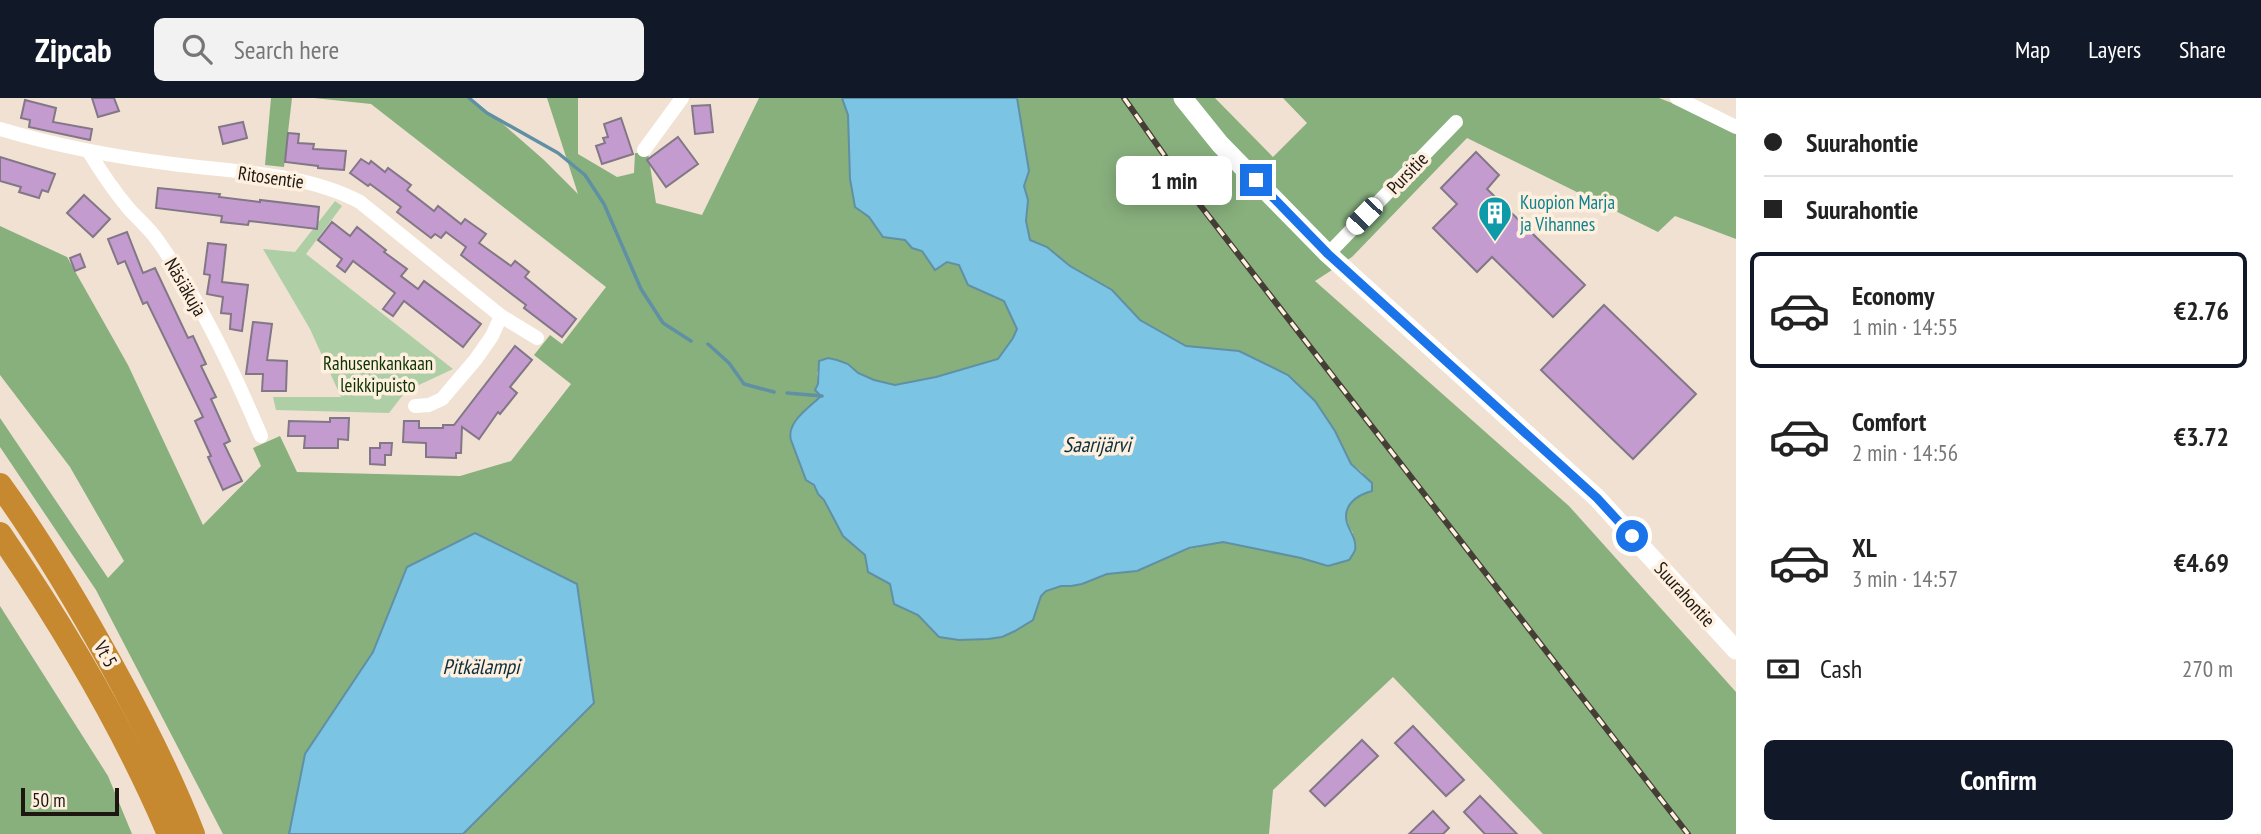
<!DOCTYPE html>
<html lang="en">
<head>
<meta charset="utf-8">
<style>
	:root { --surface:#fff; --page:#f2f2f2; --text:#222; --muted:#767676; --line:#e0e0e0; --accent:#111827 }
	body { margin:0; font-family:"PT Sans Narrow",sans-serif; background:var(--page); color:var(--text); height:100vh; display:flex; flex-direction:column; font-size:26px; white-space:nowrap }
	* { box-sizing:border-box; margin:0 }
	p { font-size:23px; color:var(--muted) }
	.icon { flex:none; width:38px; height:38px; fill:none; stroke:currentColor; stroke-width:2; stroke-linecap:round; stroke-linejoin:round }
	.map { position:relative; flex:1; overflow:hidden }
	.panel { display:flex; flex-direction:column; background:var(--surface); width:525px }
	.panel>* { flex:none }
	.guide { display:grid; align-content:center; height:154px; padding:0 28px; background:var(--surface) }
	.scale { position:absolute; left:21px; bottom:18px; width:98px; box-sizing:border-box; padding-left:7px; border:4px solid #1c1711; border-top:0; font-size:19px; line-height:24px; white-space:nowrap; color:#1c1711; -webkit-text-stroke:5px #feefdf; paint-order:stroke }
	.end { position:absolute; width:32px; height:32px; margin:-16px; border:9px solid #1a73e8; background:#fff; box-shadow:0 0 0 4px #fff }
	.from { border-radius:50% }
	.bubble { position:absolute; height:49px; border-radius:10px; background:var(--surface); box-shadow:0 4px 18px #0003; font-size:23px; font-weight:800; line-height:49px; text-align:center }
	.car { position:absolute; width:21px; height:42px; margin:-21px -10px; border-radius:9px; box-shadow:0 0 5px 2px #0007; background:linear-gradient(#fff 24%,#345 0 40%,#fff 0 76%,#345 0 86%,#fff 0) }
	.guide b { display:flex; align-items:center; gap:24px; height:66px; font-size:26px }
	.guide b+b { border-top:2px solid var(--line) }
	.guide i { width:18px; height:18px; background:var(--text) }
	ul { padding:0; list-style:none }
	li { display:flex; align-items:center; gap:21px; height:116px; margin:0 14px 10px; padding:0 14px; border:4px solid transparent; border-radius:10px }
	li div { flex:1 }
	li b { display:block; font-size:26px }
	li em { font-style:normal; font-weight:800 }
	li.active { border-color:var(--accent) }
	li>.icon { width:63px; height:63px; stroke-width:1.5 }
	.pay { display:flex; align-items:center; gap:18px; height:77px; padding:0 28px; font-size:26px }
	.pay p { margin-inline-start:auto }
	.button { display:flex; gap:14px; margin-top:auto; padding:14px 28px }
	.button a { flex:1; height:80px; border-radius:10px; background:var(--accent); color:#fff; font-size:28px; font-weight:800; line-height:80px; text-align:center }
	header { display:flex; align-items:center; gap:42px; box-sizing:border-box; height:98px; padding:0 35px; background:var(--accent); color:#fff }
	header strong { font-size:33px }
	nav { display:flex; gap:38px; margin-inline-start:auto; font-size:24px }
	.search { width:490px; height:63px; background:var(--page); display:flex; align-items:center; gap:18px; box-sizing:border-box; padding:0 24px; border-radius:10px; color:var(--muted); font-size:26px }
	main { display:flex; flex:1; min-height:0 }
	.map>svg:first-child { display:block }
	.green { fill:#aecea5 }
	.forest { fill:#88b07d }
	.water { fill:#7cc4e3; stroke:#5f90a4; stroke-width:2 }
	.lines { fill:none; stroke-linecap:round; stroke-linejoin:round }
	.stream { stroke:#5f90a4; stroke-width:3.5 }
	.building { fill:#c39bcf; stroke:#827786; stroke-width:2 }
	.street { stroke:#fff; stroke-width:14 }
	.secondary { stroke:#fff; stroke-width:19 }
	.highway { stroke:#c6892f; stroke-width:24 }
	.rail-casing { stroke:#453e36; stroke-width:6 }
	.rail { stroke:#feefdf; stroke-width:3.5; stroke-dasharray:10; stroke-linecap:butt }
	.route { stroke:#1a73e8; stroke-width:9 }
	.labels { text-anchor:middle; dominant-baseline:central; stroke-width:7; stroke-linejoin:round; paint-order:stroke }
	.street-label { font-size:19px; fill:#1c1711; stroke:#feefdf }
	.culture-label { font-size:19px; fill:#0d838f; stroke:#feefdf; text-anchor:start }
	.park-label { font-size:19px; fill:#0c3400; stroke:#feefdf }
	.water-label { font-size:21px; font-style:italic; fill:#0c2f3c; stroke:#feefdf }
</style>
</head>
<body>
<header>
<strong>Zipcab</strong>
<div class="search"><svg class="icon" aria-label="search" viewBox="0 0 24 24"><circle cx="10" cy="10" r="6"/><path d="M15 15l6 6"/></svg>Search here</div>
<nav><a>Map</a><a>Layers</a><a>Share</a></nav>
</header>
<main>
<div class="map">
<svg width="1736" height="736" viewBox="0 0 1736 736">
	<rect width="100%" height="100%" fill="#f0e1d2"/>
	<path class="green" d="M335,103L342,108L306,156L453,271L406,293L389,315L276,312L273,299H341L310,231L263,151L295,154Z"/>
	<g class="forest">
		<path d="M271,0H292L284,69L265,67Z"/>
		<path d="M314,0H467L503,26L544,62L578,96L547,0H578V56L617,79L634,75L635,55H648L656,105L702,117L759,0H842L848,17L850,81L855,109L869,119L883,138L905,142L912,150L922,153L935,172L947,164L959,167L968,187L1004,203L1017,231C1013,242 1004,251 998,261L936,279L895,287L874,282L858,275L848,266L828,260L817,275L822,298L802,316L798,360L801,370L830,412L843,438L865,457L868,474L890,486L894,506L918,517L939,539L959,542L988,541L1002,539L1015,533L1032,522L1041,498L1046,493L1061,488H1071L1082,486L1107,476L1137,473L1189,451L1223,444L1301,460L1328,468L1353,435C1338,412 1351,401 1372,392L1362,374L1351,366L1335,333L1315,303L1288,277L1239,253L1186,248L1140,222L1112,192L1070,168L1047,149L1030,142L1026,123L1028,102L1024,88L1029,73L1017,0H1215L1273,59L1307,25L1283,0H1659L1729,27L1736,34V141L1675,118L1658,134L1467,40L1352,159L1315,183L1569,408L1736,594V736H1543L1393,579L1273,692L1269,736H463L594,605L407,469L373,554L305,656L289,736H223L96,492L0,349V320L108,480L124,463L70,369L0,277V128L67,159L128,267L203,427L261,368L253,350L280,338L297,374L460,378L511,363L571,286L534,257L550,237L562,246L606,189L371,6Z"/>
		<path d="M0,508L108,678L132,736H0Z"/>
	</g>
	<g class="water">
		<path d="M842,0H1017L1029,73L1024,88L1028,102L1026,123L1030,142L1047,149L1070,168L1112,192L1140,222L1186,248L1239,253L1288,277L1315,303L1335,333L1351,366L1372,385V393C1357,397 1342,407 1347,425C1350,434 1357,442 1355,452C1355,453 1350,461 1349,462L1328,468L1301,460L1223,444L1189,450L1137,473L1107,476L1082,486L1071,488H1061L1046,493L1041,498L1033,522L1015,533L1002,539L988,541L959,542L939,539L918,517L894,506L890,486L868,474L865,457L843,438L824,402L818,396L814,387L806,382L791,342C786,324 810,309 821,298L815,292L818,286L819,263L828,260L837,262L848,266L858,275L874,282L895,287L936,279L998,261L1013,240L1017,231L1004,203L968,187L959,167L947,164L935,172L922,153L912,150L905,142L883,139L869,119L855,109L850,81L848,17Z"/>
		<path d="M475,435L577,486L594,605L463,736H289L305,656L373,554L407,469Z"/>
	</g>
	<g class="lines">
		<g class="stream">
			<path d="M469,0L487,15L558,55L585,77L604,106L641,191L663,225L691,243"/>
			<path d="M708,246L729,265L744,286L774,294"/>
			<path d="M787,295L822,298"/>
		</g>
	</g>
	<g class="building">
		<path d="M92,0H114L119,13L98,19Z"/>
		<path d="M25,2L56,10L53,24L92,31L90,42L29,29L30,22L21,20Z"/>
		<path d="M710,7L713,34L695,36L692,8Z"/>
		<path d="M621,20L633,56L602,66L596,48L605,45L603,40L608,39L604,26Z"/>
		<path d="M243,24L247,40L223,46L219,29Z"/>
		<path d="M288,35L299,36L298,45L314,46L313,51L346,53L344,72L318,70V68L285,64Z"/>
		<path d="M678,39L698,66L666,89L647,62Z"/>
		<path d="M1476,54L1499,77L1487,91L1585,187L1553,219L1492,159L1477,174L1433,130L1457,106L1441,90Z"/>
		<path d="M0,59L55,76L48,94L42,92L39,100L19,94L21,89L0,83Z"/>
		<path d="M361,61L369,66L371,63L385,74L388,70L411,87L407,92L434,113L438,108L461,126L465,121L486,136L479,145L511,168L515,163L529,174L525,179L576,221L562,239L524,210L526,207L461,157L466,149L446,134L441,140L435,136L431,140L397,114L401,109L370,86L368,88L350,75Z"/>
		<path d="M158,90L220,96L219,99L260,104V102L319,109L317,131L249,123L248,127L221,124L222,118L156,110Z"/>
		<path d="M84,97L110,121L93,139L67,115Z"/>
		<path d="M332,124L350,138L357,129L386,152L384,154L407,171L401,178L418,191L424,183L481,226L463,249L404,203L393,218L383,211L395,195L353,163L345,174L337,168L342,161L318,142Z"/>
		<path d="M127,134L143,175L155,170L188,240L193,238L206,266L201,268L216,299L211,301L230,343L224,346L242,383L223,392L208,359L211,358L195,323L203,319L147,204L143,206L125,163L118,166L108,141Z"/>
		<path d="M208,145L226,147L222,184L248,187L242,233L230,231L231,216L221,215L223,199L207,196L210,177L204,176Z"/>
		<path d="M80,156L85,169L75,173L70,160Z"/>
		<path d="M1604,207L1696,296L1633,361L1541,272Z"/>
		<path d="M253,224L272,226L267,262L287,263L286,293H262L263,276H246Z"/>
		<path d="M515,248L532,262L510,289L517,295L500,316L498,314L479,341L462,329L461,355H456V360L426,359V345L403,344L404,323H419V330H443V327H454Z"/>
		<path d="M330,320H349L348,342L338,341V350H304L305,338H288L289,323L330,324Z"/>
		<path d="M380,345H392L391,357H385V367L370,366V350H380Z"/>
		<path d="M1413,628L1464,682L1446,698L1395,645Z"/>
		<path d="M1362,642L1378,658L1325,708L1310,693Z"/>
		<path d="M1480,698L1517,736H1485L1464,714Z"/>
		<path d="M1433,713L1449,730L1443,736H1409Z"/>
	</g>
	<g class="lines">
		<g class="street">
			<path d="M1677,0L1736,29"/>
			<path d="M0,31C57,48 114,59 173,66C234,74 306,75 360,104L501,218L537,240"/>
			<path d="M644,52L682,0"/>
			<path d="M89,54C101,74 114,93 129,111C139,122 150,131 158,143C199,200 234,274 261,338"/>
			<path d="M1328,156L1456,24"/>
			<path d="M415,308L429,307L442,301L476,261L492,238L501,218"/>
		</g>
		<path class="secondary" d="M1183,0L1220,46L1328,156L1597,400L1736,552"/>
		<g class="highway">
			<path d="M0,387C42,445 78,506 112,568C143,624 170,677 193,736"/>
			<path d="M0,436C65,531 124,630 169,736"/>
		</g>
		<g class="rail-casing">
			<path id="rail" d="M1124,0L1193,98L1688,736"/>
		</g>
		<use href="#rail" class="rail"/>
	</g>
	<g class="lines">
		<path class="route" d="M1256,82L1328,156L1597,400L1632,438"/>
	</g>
	<defs>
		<g id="building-pin" transform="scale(1.75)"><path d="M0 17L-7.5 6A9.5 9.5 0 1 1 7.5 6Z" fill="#0f9aa8" stroke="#feefdf"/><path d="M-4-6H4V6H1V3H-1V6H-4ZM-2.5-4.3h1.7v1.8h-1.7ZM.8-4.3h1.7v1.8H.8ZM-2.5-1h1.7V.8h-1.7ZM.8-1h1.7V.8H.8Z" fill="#fff"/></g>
	</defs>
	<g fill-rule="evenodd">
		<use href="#building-pin" x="1495" y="115"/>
	</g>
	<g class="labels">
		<g class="street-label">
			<text transform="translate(1407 75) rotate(-46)">Pursitie</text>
			<text transform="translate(271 79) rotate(8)">Ritosentie</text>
			<text transform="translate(186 189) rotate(60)">Näsiäkuja</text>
			<text transform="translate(1685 496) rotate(48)">Suurahontie</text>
			<text transform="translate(106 556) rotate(61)">Vt 5</text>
		</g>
		<g class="culture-label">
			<text x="1520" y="104">Kuopion Marja<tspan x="1520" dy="22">ja Vihannes</tspan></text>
		</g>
		<g class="park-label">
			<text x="378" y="265">Rahusenkankaan<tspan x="378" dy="22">leikkipuisto</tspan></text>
		</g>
		<g class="water-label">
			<text x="1097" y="346">Saarijärvi</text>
			<text x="481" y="568">Pitkälampi</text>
		</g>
	</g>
</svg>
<div class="scale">50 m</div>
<i class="end from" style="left:1632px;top:438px"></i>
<i class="end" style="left:1256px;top:82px"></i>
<div class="bubble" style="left:1116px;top:58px;width:116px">1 min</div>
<i class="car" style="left:1364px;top:118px;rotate:224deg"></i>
</div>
<section class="panel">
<div class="guide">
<b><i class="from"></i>Suurahontie</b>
<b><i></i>Suurahontie</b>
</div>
<ul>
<li class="active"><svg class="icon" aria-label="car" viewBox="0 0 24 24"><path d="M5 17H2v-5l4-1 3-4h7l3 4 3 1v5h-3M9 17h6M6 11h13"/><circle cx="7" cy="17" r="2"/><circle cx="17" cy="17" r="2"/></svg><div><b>Economy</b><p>1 min · 14:55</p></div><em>€2.76</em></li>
<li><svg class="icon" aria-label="car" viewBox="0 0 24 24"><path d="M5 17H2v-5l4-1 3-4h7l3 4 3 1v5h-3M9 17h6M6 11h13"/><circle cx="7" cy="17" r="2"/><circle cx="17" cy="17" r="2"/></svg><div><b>Comfort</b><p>2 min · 14:56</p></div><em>€3.72</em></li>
<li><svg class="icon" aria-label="car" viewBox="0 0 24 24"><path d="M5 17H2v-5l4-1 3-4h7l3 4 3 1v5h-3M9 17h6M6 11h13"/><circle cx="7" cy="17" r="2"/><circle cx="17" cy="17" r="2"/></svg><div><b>XL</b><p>3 min · 14:57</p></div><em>€4.69</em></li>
</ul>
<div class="pay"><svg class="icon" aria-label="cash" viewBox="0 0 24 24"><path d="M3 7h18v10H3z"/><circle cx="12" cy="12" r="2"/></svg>Cash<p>270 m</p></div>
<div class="button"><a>Confirm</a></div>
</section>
</main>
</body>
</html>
